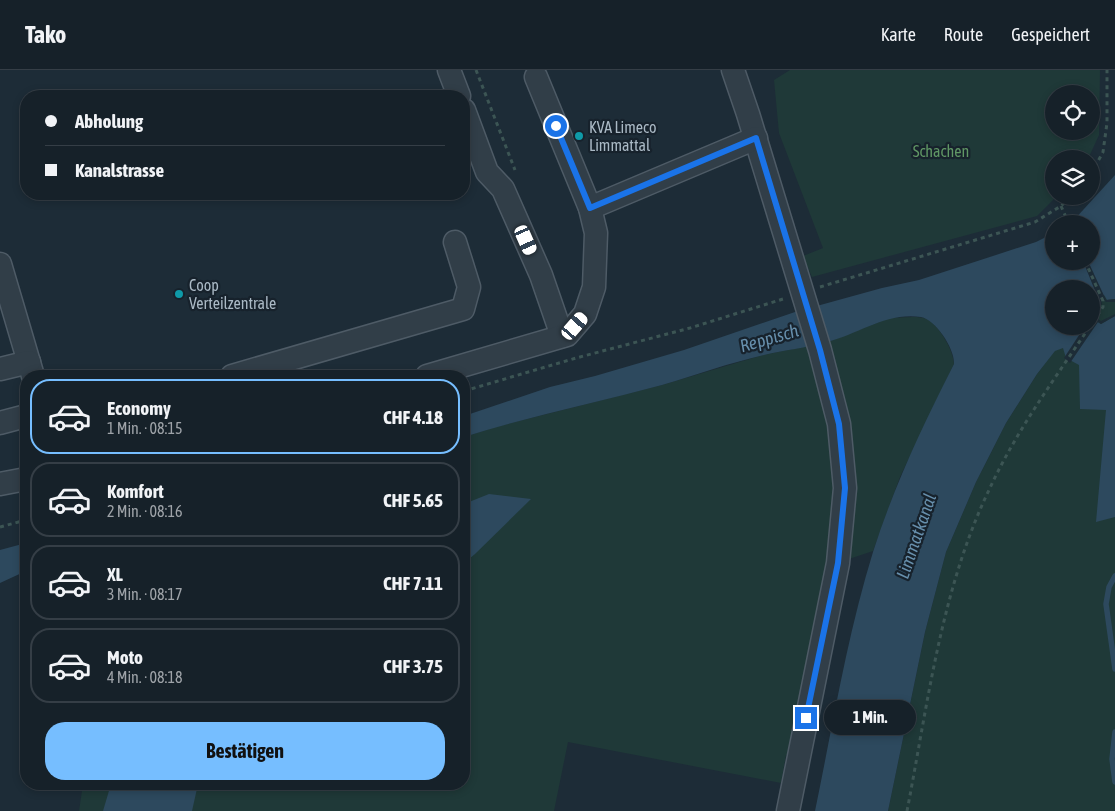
<!DOCTYPE html>
<html lang="de">
<head>
<meta charset="utf-8">
<style>
	:root { --surface:#162129; --page:#1f2931; --text:#f1f3f6; --muted:#9ea3a8; --line:#353e46; --accent:#76beff }
	body { margin:0; font-family:"Asap Condensed",sans-serif; background:var(--page); color:var(--text); height:100vh; display:flex; flex-direction:column; font-size:19px; white-space:nowrap }
	* { box-sizing:border-box; margin:0 }
	p { font-size:16px; color:var(--muted) }
	.icon { flex:none; width:28px; height:28px; fill:none; stroke:currentColor; stroke-width:2; stroke-linecap:round; stroke-linejoin:round }
	.map { position:relative; flex:1; overflow:hidden }
	.side { position:absolute; left:20px; top:300px; width:450px; height:420px; display:flex; flex-direction:column; background:var(--surface); border-radius:20px; box-shadow:0 2px 8px #0003,0 0 0 1px var(--line) }
	.side>* { flex:none }
	.banner { position:absolute; left:20px; top:20px; width:450px; height:110px; border-radius:20px; box-shadow:0 2px 8px #0003,0 0 0 1px var(--line); display:grid; align-content:center; height:110px; padding:0 25px; background:var(--surface) }
	.controls { position:absolute; left:1045px; top:15px; display:grid; gap:10px }
	.controls a { display:grid; place-items:center; width:55px; height:55px; border-radius:50%; background:var(--surface); box-shadow:0 2px 8px #0003,0 0 0 1px var(--line); font-size:25px }
	.end { position:absolute; width:22px; height:22px; margin:-11px; border:6px solid #1a73e8; background:#fff; box-shadow:0 0 0 2px #fff }
	.from { border-radius:50% }
	.bubble { position:absolute; height:35px; border-radius:18px; background:var(--surface); box-shadow:0 2px 8px #0003,0 0 0 1px var(--line); font-size:16px; font-weight:700; line-height:35px; text-align:center }
	.car { position:absolute; width:15px; height:30px; margin:-15px -8px; border-radius:6px; box-shadow:0 0 4px 1px #0007; background:linear-gradient(#fff 24%,#345 0 40%,#fff 0 76%,#345 0 86%,#fff 0) }
	.banner b { display:flex; align-items:center; gap:18px; height:48px; font-size:19px }
	.banner b+b { border-top:1px solid var(--line) }
	.banner i { width:12px; height:12px; background:var(--text) }
	ul { padding:9px 0 0; list-style:none }
	li { display:flex; align-items:center; gap:15px; height:75px; margin:0 10px 8px; padding:0 15px; border:2px solid var(--line); border-radius:20px }
	li div { flex:1 }
	li b { display:block; font-size:19px }
	li em { font-style:normal; font-weight:700 }
	li.on { border-color:var(--accent) }
	li>.icon { width:45px; height:45px; stroke-width:1.5 }
	.action { display:flex; gap:10px; margin-top:auto; padding:10px 25px }
	.action a { flex:1; height:58px; border-radius:20px; background:var(--accent); color:#111; font-size:20px; font-weight:700; line-height:58px; text-align:center }
	header { display:flex; align-items:center; gap:30px; box-sizing:border-box; height:70px; padding:0 25px; background:var(--surface); border-bottom:1px solid var(--line) }
	header strong { font-size:24px }
	nav { display:flex; gap:28px; margin-inline-start:auto; font-size:18px }
	.map>svg:first-child { display:block }
	.green { fill:#1f3938; fill-rule:evenodd }
	.water { fill:#2d495e }
	.pier { fill:#1d2c37 }
	.lines { fill:none; stroke-linecap:round; stroke-linejoin:round }
	.stream { stroke:#2d495e; stroke-width:5.5 }
	.minor-casing { stroke:#4e5b66; stroke-width:25 }
	.path { stroke:#3c5554; stroke-width:3; stroke-dasharray:4 4; stroke-linecap:butt }
	.minor { stroke:#313e48; stroke-width:22 }
	.route { stroke:#1a73e8; stroke-width:6 }
	.culture-dot { fill:#0f9aa8; stroke:#17222c; stroke-width:2 }
	.labels { text-anchor:middle; dominant-baseline:central; stroke-width:4.5; stroke-linejoin:round; paint-order:stroke }
	.poi-label { font-size:16px; fill:#aab9c5; stroke:#17222c; text-anchor:start }
	.park-label { font-size:16px; fill:#609765; stroke:#17222c }
	.water-label { font-size:18px; font-style:italic; fill:#678fac; stroke:#17222c }
</style>
</head>
<body>
<header>
<strong>Tako</strong>
<nav><a>Karte</a><a>Route</a><a>Gespeichert</a></nav>
</header>
<div class="map">
<svg width="1115" height="741" viewBox="0 0 1115 741">
	<rect width="100%" height="100%" fill="#1d2c37"/>
	<g class="green">
		<path d="M790,0H1100L1099,65L1088,89H1054V126H1057L1037,146L812,207L803,186L823,178L779,63L774,10ZM1054,24H1091V61H1054Z"/>
		<path d="M1115,215V741H888L925,562L946,482L976,412L1006,353L1037,304L1073,256H1091V236Z"/>
		<path d="M912,247C918,247 923,247 928,250C939,255 954,282 954,294L900,407L873,481L837,493L798,687L786,685L781,713L568,672L554,741H79L83,714H464V367L495,357L662,315L763,285L828,272L889,248Z"/>
	</g>
	<g class="water">
		<path d="M1115,105V229L1107,230L1104,225L1096,231L1100,233L1091,245V219H1054V256H1091V248L1101,254L1115,246V447L1096,452L1106,340L1080,339L1079,295L1066,288L1063,278L1055,281L1037,304L1006,353L976,412L946,482L925,562L888,741H815C833,654 847,566 873,482C894,416 923,355 954,294C955,279 936,250 921,247C886,242 859,264 827,272C806,278 784,280 764,285C729,293 696,305 662,315C596,333 529,346 464,367V346L550,317L595,306L684,280L795,242L882,218L919,210L1036,172L1054,163V191H1091V154H1068L1073,151Z"/>
		<path d="M489,424L531,429L475,484L464,493V434Z"/>
		<path d="M26,473V501L0,513V480Z"/>
		<path d="M111,714H198L192,741H103Z"/>
	</g>
	<path class="pier" d="M1083,191H1088L1106,230L1115,229V232H1106L1103,228L1101,230L1102,234L1094,246L1101,251L1115,244V246L1101,254L1098,252L1070,293L1064,288L1085,256H1091V245L1100,233Z"/>
	<g class="lines">
		<g class="stream">
			<path d="M1115,506L1109,517L1106,534L1115,599"/>
			<path d="M1115,662L1112,689L1115,712"/>
		</g>
		<g class="minor-casing">
			<g id="minor">
				<path d="M449,0L459,26"/>
				<path d="M733,0L748,44L820,280L839,354L845,418L838,493L788,741"/>
				<path d="M464,40L487,102L503,119L541,205L562,266"/>
				<path d="M590,138L756,68"/>
				<path d="M0,194L33,306"/>
				<path d="M0,299L29,292"/>
				<path d="M232,306L463,239L469,217L455,172"/>
				<path d="M427,306L567,265L585,244L594,217L596,163L590,138L536,7"/>
				<path d="M0,353L26,346"/>
				<path d="M0,414L26,409"/>
			</g>
		</g>
		<g class="path">
			<path d="M476,0L515,100"/>
			<path d="M1091,104L1103,82L1107,53V0"/>
			<path d="M1061,136L1069,154"/>
			<path d="M1085,191L1103,231V237L1091,255"/>
			<path d="M820,217L1035,152L1061,136L1071,126"/>
			<path d="M464,321L576,288L690,258L783,229"/>
			<path d="M0,457L26,450"/>
			<path d="M907,741C928,633 941,520 989,420C1016,361 1054,310 1090,256"/>
		</g>
		<use href="#minor" class="minor"/>
	</g>
	<g class="lines">
		<path class="route" d="M556,56L590,138L756,68L820,280L839,354L845,418L838,493L806,648"/>
	</g>
	<g class="culture-dot">
		<circle cx="579" cy="66" r="5"/>
		<circle cx="179" cy="224" r="5"/>
	</g>
	<g class="labels">
		<g class="poi-label">
			<text x="589" y="57">KVA Limeco<tspan x="589" dy="18">Limmattal</tspan></text>
			<text x="189" y="215">Coop<tspan x="189" dy="18">Verteilzentrale</tspan></text>
		</g>
		<g class="park-label">
			<text x="941" y="81">Schachen</text>
		</g>
		<g class="water-label">
			<text transform="translate(769 268) rotate(-16)">Reppisch</text>
			<text transform="translate(916 466) rotate(-71)">Limmatkanal</text>
		</g>
	</g>
</svg>
<div class="controls">
<a><svg class="icon" aria-label="locate" viewBox="0 0 24 24"><circle cx="12" cy="12" r="6"/><path d="M12 2v4M12 18v4M2 12h4M18 12h4"/></svg></a>
<a><svg class="icon" aria-label="layers" viewBox="0 0 24 24"><path d="M12 4l9 5-9 5-9-5zM3 14l9 5 9-5"/></svg></a>
<a>+</a>
<a>−</a>
</div>
<i class="end from" style="left:556px;top:56px"></i>
<i class="end" style="left:806px;top:648px"></i>
<div class="bubble" style="left:824px;top:630px;width:92px">1 Min.</div>
<i class="car" style="left:526px;top:170px;rotate:156deg"></i>
<i class="car" style="left:575px;top:256px;rotate:41deg"></i>
<div class="banner">
<b><i class="from"></i>Abholung</b>
<b><i></i>Kanalstrasse</b>
</div>
<section class="side">
<ul>
<li class="on"><svg class="icon" aria-label="car" viewBox="0 0 24 24"><path d="M5 17H2v-5l4-1 3-4h7l3 4 3 1v5h-3M9 17h6M6 11h13"/><circle cx="7" cy="17" r="2"/><circle cx="17" cy="17" r="2"/></svg><div><b>Economy</b><p>1 Min. · 08:15</p></div><em>CHF 4.18</em></li>
<li><svg class="icon" aria-label="car" viewBox="0 0 24 24"><path d="M5 17H2v-5l4-1 3-4h7l3 4 3 1v5h-3M9 17h6M6 11h13"/><circle cx="7" cy="17" r="2"/><circle cx="17" cy="17" r="2"/></svg><div><b>Komfort</b><p>2 Min. · 08:16</p></div><em>CHF 5.65</em></li>
<li><svg class="icon" aria-label="car" viewBox="0 0 24 24"><path d="M5 17H2v-5l4-1 3-4h7l3 4 3 1v5h-3M9 17h6M6 11h13"/><circle cx="7" cy="17" r="2"/><circle cx="17" cy="17" r="2"/></svg><div><b>XL</b><p>3 Min. · 08:17</p></div><em>CHF 7.11</em></li>
<li><svg class="icon" aria-label="car" viewBox="0 0 24 24"><path d="M5 17H2v-5l4-1 3-4h7l3 4 3 1v5h-3M9 17h6M6 11h13"/><circle cx="7" cy="17" r="2"/><circle cx="17" cy="17" r="2"/></svg><div><b>Moto</b><p>4 Min. · 08:18</p></div><em>CHF 3.75</em></li>
</ul>
<div class="action"><a>Bestätigen</a></div>
</section>
</div>
</body>
</html>
